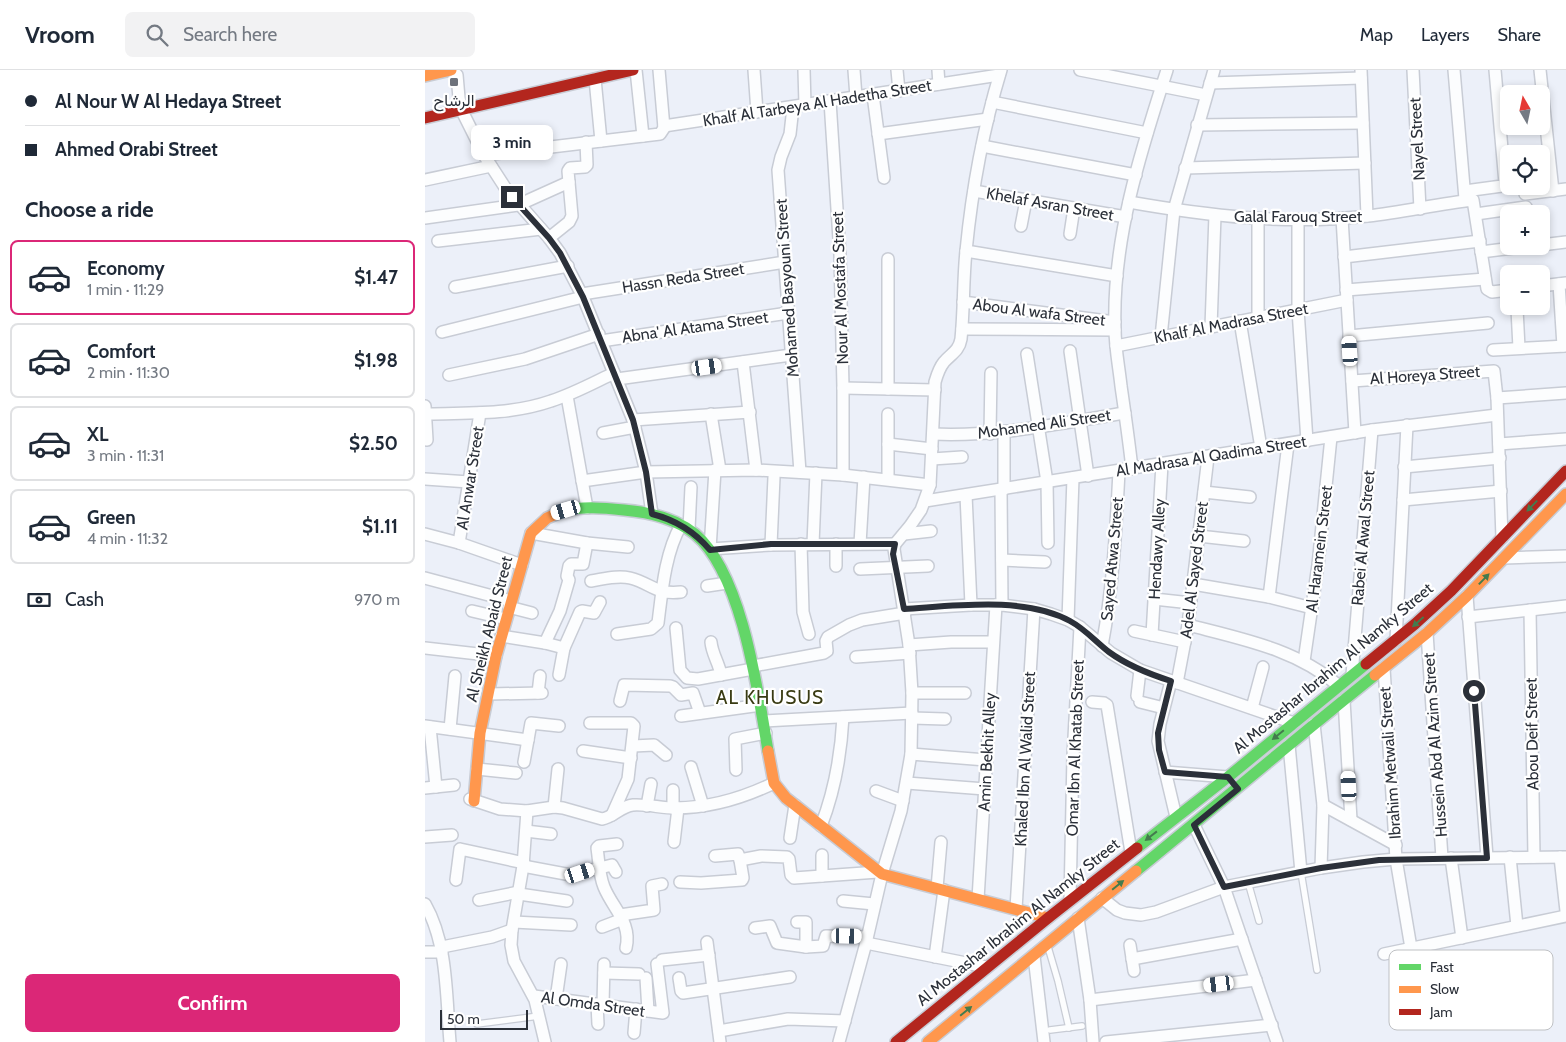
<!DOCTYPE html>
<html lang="en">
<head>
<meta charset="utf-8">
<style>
	:root { --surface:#fff; --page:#f2f2f3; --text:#1f2937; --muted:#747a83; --line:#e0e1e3; --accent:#db2777 }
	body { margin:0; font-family:Cabin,Vazirmatn,sans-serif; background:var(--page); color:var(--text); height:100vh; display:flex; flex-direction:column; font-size:19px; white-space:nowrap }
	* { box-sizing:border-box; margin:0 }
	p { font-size:16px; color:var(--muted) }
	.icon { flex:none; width:28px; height:28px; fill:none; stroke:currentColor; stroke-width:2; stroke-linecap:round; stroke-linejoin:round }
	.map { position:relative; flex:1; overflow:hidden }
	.drawer { display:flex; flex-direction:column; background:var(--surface); width:425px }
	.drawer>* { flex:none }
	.top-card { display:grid; align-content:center; height:110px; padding:0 25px; background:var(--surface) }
	.needle { width:32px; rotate:351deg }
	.buttons { position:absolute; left:1075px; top:15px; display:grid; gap:10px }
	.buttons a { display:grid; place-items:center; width:50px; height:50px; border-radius:8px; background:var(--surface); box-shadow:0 2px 8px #0003; font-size:25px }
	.scale { position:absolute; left:15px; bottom:12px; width:88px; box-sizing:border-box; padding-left:5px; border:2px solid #2b3039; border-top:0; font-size:14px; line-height:18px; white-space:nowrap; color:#2b3039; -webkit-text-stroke:4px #fff; paint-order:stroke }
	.end { position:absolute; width:22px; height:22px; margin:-11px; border:6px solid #2b3039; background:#fff; box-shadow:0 0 0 2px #fff }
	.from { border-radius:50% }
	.bubble { position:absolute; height:35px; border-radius:8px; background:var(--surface); box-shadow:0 2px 8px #0003; font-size:16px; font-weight:800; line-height:35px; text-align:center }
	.car { position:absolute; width:15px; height:30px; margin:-15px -8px; border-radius:6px; box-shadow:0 0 4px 1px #0007; background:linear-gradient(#fff 24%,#345 0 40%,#fff 0 76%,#345 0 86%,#fff 0) }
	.top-card b { display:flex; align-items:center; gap:18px; height:48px; font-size:19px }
	.top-card b+b { border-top:1px solid var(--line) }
	.top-card i { width:12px; height:12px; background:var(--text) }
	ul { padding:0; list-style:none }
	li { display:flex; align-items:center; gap:15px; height:75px; margin:0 10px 8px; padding:0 15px; border:2px solid var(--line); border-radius:8px }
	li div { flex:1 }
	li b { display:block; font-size:19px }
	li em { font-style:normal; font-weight:800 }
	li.on { border-color:var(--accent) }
	li>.icon { width:45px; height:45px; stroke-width:1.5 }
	h2 { padding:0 25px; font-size:22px; line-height:60px }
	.pay { display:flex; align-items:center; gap:12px; height:55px; padding:0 25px; font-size:19px }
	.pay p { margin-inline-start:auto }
	.primary-button { display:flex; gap:10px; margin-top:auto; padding:10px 25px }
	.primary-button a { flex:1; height:58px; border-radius:8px; background:var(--accent); color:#fff; font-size:20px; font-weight:800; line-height:58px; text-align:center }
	header { display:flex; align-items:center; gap:30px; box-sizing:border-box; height:70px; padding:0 25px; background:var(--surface); border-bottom:1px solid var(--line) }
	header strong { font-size:24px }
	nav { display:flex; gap:28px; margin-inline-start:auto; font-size:18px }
	.search { width:350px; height:45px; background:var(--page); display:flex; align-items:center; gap:12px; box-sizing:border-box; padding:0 18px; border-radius:8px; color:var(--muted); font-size:19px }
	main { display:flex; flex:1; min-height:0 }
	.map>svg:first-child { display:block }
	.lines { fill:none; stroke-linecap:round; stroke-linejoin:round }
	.lane-casing { stroke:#c8ccd5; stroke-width:8 }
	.street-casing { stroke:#c8ccd5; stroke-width:14 }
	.fast-casing { stroke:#c8ccd5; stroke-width:14 }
	.slow-casing { stroke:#c8ccd5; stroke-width:14 }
	.jam-casing { stroke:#c8ccd5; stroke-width:14 }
	.lane { stroke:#fcfdfe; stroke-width:5.5 }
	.street { stroke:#fcfdfe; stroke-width:11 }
	.fast { stroke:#63d668; stroke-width:11 }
	.slow { stroke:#ff974d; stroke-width:11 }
	.jam { stroke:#b3261e; stroke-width:11 }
	.oneway { fill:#447b4e }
	.route { stroke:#2b3039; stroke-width:6 }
	.poi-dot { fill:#6f737c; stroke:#fff; stroke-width:2 }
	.labels { text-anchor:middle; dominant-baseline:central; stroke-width:4.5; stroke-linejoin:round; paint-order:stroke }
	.poi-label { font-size:16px; fill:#2b3039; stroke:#fff }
	.street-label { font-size:16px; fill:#2b3039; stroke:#fff }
	.quarter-label { font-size:19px; letter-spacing:1px; fill:#393b13; stroke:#fff }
	.key { fill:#fff; stroke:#bfc1c4; stroke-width:1 }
	.key-label { font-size:14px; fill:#2b3039 }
</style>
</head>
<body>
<header>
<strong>Vroom</strong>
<div class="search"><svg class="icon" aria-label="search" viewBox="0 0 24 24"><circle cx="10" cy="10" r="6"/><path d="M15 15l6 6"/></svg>Search here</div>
<nav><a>Map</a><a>Layers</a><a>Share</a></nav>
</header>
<main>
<section class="drawer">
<div class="top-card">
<b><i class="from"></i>Al Nour W Al Hedaya Street</b>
<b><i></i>Ahmed Orabi Street</b>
</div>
<h2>Choose a ride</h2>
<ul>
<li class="on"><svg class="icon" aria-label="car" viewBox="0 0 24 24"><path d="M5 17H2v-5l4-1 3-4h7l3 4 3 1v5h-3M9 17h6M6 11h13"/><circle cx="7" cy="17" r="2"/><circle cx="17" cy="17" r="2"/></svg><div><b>Economy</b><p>1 min · 11:29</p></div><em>$1.47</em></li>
<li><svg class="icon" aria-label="car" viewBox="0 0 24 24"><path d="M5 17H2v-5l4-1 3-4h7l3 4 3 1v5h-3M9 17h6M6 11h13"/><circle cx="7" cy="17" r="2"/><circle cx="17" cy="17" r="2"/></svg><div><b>Comfort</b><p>2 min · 11:30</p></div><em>$1.98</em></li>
<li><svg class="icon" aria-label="car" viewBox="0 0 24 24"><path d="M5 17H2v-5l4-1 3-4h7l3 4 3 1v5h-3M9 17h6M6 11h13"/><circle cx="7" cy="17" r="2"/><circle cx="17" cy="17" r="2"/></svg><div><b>XL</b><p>3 min · 11:31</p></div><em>$2.50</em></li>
<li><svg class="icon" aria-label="car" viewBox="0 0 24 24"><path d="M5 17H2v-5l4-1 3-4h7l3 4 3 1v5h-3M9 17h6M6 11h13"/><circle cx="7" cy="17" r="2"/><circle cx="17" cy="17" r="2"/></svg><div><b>Green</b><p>4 min · 11:32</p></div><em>$1.11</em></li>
</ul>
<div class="pay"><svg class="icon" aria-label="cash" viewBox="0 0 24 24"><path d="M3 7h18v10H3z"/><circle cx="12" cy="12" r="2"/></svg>Cash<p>970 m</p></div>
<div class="primary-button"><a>Confirm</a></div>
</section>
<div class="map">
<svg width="1141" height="972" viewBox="0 0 1141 972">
	<rect width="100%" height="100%" fill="#ecf0f9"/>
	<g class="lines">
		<g class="lane-casing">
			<g id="lane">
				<path d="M876,802L892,900"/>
				<path d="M823,812L834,851"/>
				<path d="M623,877L633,911L644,958"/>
				<path d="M52,954L114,946"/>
				<path d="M625,960L657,956"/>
			</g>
		</g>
		<g class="street-casing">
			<g id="street">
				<path d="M211,0L218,66"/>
				<path d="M329,0L332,42"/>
				<path d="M379,0L380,35"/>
				<path d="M429,0L431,27"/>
				<path d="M472,0L474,21"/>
				<path d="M513,0L514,14"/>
				<path d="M655,0L781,25"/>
				<path d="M936,0L942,146"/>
				<path d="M988,0L995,139"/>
				<path d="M1029,0L1040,129"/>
				<path d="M1115,0L1128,121"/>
				<path d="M32,5L34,28L37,41L59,85L81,119L124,168L135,183L158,227L208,350L221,402L227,444"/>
				<path d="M170,9L176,71"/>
				<path d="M785,13L936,8"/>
				<path d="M448,25L459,108"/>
				<path d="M405,31L415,185L418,318V405"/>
				<path d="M567,32L722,63"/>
				<path d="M368,37L365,64L356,87L353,100L375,402"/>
				<path d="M772,55L938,53"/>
				<path d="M239,56L574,5"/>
				<path d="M453,64L563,49"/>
				<path d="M557,76L711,105"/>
				<path d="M59,85L235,64L239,58L234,0"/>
				<path d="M760,98L940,93"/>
				<path d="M0,110L66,96"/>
				<path d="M549,121L701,147"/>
				<path d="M1040,121L1077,116L1080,113L1070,0"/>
				<path d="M1100,124L1141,119"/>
				<path d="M704,132C783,146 863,155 943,146C978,142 1013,134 1048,130L1062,219L1067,222L1084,220"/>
				<path d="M1051,144L1101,137"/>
				<path d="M0,148L93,135L144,112"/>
				<path d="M917,148L930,363"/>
				<path d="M873,149V240L882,371"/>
				<path d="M596,156L601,130"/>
				<path d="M645,164L649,138"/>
				<path d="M124,168L144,152L147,146L143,101L145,98L160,97L162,95L161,72"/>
				<path d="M13,171L116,159"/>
				<path d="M1116,175L1141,172"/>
				<path d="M541,181L692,206"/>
				<path d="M1056,182L1104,176"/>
				<path d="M919,187L1055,171"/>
				<path d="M463,189V319"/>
				<path d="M1134,214L1138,276"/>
				<path d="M1116,216L1141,213"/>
				<path d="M30,217L143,196"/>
				<path d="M921,220L1060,209"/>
				<path d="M157,224L360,192"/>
				<path d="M538,232L690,252"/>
				<path d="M1092,239L1094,278"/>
				<path d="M833,248V148"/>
				<path d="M815,251L836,378"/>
				<path d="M786,257L790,145"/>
				<path d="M537,259L690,260"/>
				<path d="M17,262L158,227"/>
				<path d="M924,266L1063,253"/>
				<path d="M736,267L749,140L789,0"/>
				<path d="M176,271L363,243"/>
				<path d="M691,276L922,230"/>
				<path d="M1068,280L1141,276"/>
				<path d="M645,281L663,406"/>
				<path d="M602,284L622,412L623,473"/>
				<path d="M318,292L331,400"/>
				<path d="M24,305L100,289L174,264"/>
				<path d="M192,309L366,285"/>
				<path d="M927,311L1069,301L1072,328L1077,468"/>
				<path d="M418,318L510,320"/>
				<path d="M142,326L162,438"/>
				<path d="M1072,328L1141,323"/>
				<path d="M0,336L2,370"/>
				<path d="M0,344C42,343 86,345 126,331C148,324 168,313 189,303"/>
				<path d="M286,344L295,400"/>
				<path d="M208,350L325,342"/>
				<path d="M178,363L210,357"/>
				<path d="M508,364C573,367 636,353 700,343"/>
				<path d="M565,364L566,303"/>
				<path d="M463,374L507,379"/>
				<path d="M1074,374L1141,369"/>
				<path d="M507,389L537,387"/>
				<path d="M979,397L1075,388"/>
				<path d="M707,399C704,371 700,344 696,316C694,297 690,278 690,259C687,171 715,83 742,0"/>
				<path d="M290,400L285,479L346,475L470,474"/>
				<path d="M0,409L44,412"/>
				<path d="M463,409V344"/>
				<path d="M157,411L221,402L331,400L418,405L505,415"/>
				<path d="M576,419L577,535"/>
				<path d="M579,419V363"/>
				<path d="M779,422L825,427"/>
				<path d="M541,425L546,535"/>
				<path d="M978,430L1076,421"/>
				<path d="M500,431L947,360L1072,345"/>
				<path d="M264,459L266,417"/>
				<path d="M106,463L162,473L203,477"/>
				<path d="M0,464L34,473L97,495"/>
				<path d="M479,464L506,461"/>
				<path d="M774,466L819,471"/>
				<path d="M34,473L55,343"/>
				<path d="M376,474L378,542L384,564"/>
				<path d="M388,474L391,403"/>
				<path d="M411,474V496"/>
				<path d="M435,474L439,407"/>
				<path d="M346,475L349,407"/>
				<path d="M1079,488L1141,486"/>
				<path d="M577,490L620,492"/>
				<path d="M435,499L503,496"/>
				<path d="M0,508L86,531"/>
				<path d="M166,511C179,509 192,505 205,508C226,513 230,525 256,522"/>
				<path d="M768,514L844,527L887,538"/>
				<path d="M282,516L302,513"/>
				<path d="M1042,526L1062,787"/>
				<path d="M844,527L863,374"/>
				<path d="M729,529L766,533"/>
				<path d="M84,537L107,543"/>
				<path d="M479,539L546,535H577L609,539L626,544L643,550L655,557L686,583L715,600L869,653"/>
				<path d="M1105,540L1109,787"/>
				<path d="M47,541L81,549"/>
				<path d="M1043,547L1141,536"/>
				<path d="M643,550L648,408"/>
				<path d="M763,555C817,569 871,579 914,616"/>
				<path d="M251,558L255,600L262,608L273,609L328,599"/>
				<path d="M709,561L760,572"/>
				<path d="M1002,563L1017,788"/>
				<path d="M192,564L226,559L233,553C237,521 240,483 256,455"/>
				<path d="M727,565L737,394"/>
				<path d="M76,566L120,573L139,578"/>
				<path d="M971,570L982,355"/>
				<path d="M286,572C287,584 294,593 296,605"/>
				<path d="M120,573L135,541L144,510L142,506L144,496L146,494H158L162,473"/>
				<path d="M484,575L526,572H568"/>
				<path d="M677,576C688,518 691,460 694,401"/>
				<path d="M0,578L71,586"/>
				<path d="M431,587L485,583"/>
				<path d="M879,591L893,495L906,367"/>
				<path d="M328,596L399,583L402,581L401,571L403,567L424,555L437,550L480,543"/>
				<path d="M959,598L971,789L986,878"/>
				<path d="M134,605L139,578L155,542L157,541L169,543L175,532"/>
				<path d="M927,605L947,360"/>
				<path d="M746,611L735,654L733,671L751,747"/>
				<path d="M752,613L763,555L783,387"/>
				<path d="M113,623L115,606"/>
				<path d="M487,623H540"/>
				<path d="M64,624L117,623"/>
				<path d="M712,626L715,600"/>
				<path d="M919,630L926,750"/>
				<path d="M195,631L199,615L245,616L248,617L256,625L268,623L275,643"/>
				<path d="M667,632L679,633L682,635L706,782"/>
				<path d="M715,632L739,638"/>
				<path d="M827,638L838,597"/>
				<path d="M256,646L336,635"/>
				<path d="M487,648L520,649"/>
				<path d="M339,651L487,643"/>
				<path d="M165,653H206L209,656L203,709L187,745"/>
				<path d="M889,654L898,735L896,798"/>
				<path d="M0,656L103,670"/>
				<path d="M5,657L11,717"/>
				<path d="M25,659L30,606"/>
				<path d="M864,675L876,802"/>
				<path d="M208,676L229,675L241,685"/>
				<path d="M158,681L206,688"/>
				<path d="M486,684L561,690"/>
				<path d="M99,692L106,653L134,656"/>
				<path d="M266,697L278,736"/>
				<path d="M52,699L91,703"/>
				<path d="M311,700L310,669L341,663"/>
				<path d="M740,702L803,707"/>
				<path d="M482,713L560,719"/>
				<path d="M0,718L29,715"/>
				<path d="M451,721L478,731"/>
				<path d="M45,729L75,739L102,741L129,737L138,738L177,749C189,747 196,736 208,735C222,734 236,738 250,738C285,738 318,728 349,713"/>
				<path d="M898,735L971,775"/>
				<path d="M222,736L226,714"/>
				<path d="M129,737L133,699"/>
				<path d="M248,738V720"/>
				<path d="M102,741L98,796L87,860L86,875L89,891L110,930L120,972"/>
				<path d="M769,755L799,817L852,972"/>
				<path d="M396,756C410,720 416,685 418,647"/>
				<path d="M101,761L126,764"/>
				<path d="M0,767L27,765"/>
				<path d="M365,768L370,735"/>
				<path d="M249,772L253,738"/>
				<path d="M192,774L174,776L172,778C174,791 174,805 179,817C188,839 207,853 201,878"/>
				<path d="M397,785V806"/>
				<path d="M290,786L313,784L315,790L336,786L362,787L364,789L366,805L369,808L453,802"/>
				<path d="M1085,787L1092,856"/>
				<path d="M1135,787L1141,841"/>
				<path d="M1026,788L1037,868"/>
				<path d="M98,796L146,805L187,795L191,802"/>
				<path d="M31,810L35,779L99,793"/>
				<path d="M255,812L276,813L317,810L318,808L315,790"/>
				<path d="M512,818L516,772"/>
				<path d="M94,824L142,831"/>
				<path d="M677,828L692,840L700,843L716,845L731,842L799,817L896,798L938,792L971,789L1141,787"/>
				<path d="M553,829L571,535"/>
				<path d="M54,830L94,822"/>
				<path d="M645,830L648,686L655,557"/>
				<path d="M418,831L449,834"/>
				<path d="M0,834C23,874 21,927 25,972"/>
				<path d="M591,839L609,539"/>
				<path d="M195,845L229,840L227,816L237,814"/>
				<path d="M653,848L665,930L668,972"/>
				<path d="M89,852L146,855"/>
				<path d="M372,852H381V877"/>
				<path d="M177,857L198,849"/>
				<path d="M330,858L345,856L352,873L381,877L398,876L401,866L442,867"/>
				<path d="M282,872L295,972"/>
				<path d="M441,873L561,897"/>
				<path d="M705,875L709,901"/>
				<path d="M17,877L67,867L87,860"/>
				<path d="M0,882H17"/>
				<path d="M959,884L1141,846"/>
				<path d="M609,886L619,972"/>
				<path d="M510,887L519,820"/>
				<path d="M707,889L817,869"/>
				<path d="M237,890L284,885"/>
				<path d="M179,903L214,904"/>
				<path d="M221,908L223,941"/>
				<path d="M254,908L256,921L258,923L365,907"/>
				<path d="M109,926L238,943L232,894"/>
				<path d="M131,929L136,894"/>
				<path d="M665,930L831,910"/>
				<path d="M172,934L173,954"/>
				<path d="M178,934L179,894"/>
				<path d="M294,961L363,949L420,951"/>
				<path d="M209,963L211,939"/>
				<path d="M414,972L441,873L457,804L476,741L486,684L487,623L484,575L469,479L470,474L485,456L496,440L505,415L510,312C512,305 514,298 519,292C526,284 534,281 536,269C539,240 538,210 541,181C547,120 558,59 576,0"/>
				<path d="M681,972L847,955"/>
			</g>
		</g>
		<g class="fast-casing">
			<g id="fast">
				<path d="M138,441C158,436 179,438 199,440C223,442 250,448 270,464C317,503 333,622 343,681"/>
				<path d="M712,778L803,707L941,594"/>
				<path d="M711,801C791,736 869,670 950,605"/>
			</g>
		</g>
		<g class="slow-casing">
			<g id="slow">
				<path d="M0,6L26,0"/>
				<path d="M950,605L1002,563L1042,526L1141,424"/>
				<path d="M343,681L349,713L361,728L457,804L623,848"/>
				<path d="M49,731L55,663L71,586L106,463L122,448L138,441"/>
				<path d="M503,972L711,801"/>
			</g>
		</g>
		<g class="jam-casing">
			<g id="jam">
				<path d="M0,48L208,0"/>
				<path d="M941,594L990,554L1026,521L1141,401"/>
				<path d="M471,972L623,848L712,778"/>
			</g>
		</g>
		<use href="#lane" class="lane"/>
		<use href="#street" class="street"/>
		<use href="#fast" class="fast"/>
		<use href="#slow" class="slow"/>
		<use href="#jam" class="jam"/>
	</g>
	<defs><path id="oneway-solid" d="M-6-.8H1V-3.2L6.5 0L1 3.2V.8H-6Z" transform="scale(1.25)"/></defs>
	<g class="oneway">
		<use href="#oneway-solid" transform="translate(1107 436) rotate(134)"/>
		<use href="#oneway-solid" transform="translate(1059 509) rotate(-46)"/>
		<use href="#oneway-solid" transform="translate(993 552) rotate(139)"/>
		<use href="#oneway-solid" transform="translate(853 665) rotate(141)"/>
		<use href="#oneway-solid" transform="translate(726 766) rotate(142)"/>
		<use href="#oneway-solid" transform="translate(693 815) rotate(-39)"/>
		<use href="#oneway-solid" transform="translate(541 941) rotate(-39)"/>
	</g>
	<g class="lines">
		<path class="route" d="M87,127L124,168L135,183L158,227L208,350L221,402L227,444C251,450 269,461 285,480L346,474H470L468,484L479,539C529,536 600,526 645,551C660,559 671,572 684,582C703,596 724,604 746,611L733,663L734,680L740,702L803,707L813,719L769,755L799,817L896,798L954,790L1062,788L1049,621"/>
	</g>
	<rect class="poi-dot" x="24" y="7" width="10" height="10" rx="2.5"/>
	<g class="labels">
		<g class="poi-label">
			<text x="29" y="30">الرشاح</text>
		</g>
		<g class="street-label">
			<text transform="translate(392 33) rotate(-9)">Khalf Al Tarbeya Al Hadetha Street</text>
			<text transform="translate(992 69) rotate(-93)">Nayel Street</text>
			<text transform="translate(625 134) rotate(10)">Khelaf Asran Street</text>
			<text x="873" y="146">Galal Farouq Street</text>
			<text transform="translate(258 208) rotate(-9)">Hassn Reda Street</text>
			<text transform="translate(362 218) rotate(-94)">Mohamed Basyouni Street</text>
			<text transform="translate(415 218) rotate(-92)">Nour Al Mostafa Street</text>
			<text transform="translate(614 242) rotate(7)">Abou Al wafa Street</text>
			<text transform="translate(806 253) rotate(-11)">Khalf Al Madrasa Street</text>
			<text transform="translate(270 257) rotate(-8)">Abna' Al Atama Street</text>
			<text transform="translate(1000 305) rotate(-4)">Al Horeya Street</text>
			<text transform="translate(619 354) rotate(-8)">Mohamed Ali Street</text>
			<text transform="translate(786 386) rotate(-9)">Al Madrasa Al Qadima Street</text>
			<text transform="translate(45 408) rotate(-81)">Al Anwar Street</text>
			<text transform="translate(938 468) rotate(-85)">Rabei Al Awal Street</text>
			<text transform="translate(732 479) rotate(-87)">Hendawy Alley</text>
			<text transform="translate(894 479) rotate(-83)">Al Haramein Street</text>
			<text transform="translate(687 489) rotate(-85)">Sayed Atwa Street</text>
			<text transform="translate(769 500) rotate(-83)">Adel Al Sayed Street</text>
			<text transform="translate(64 559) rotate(-76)">Al Sheikh Abaid Street</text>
			<text transform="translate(908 598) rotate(-40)">Al Mostashar Ibrahim Al Namky Street</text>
			<text transform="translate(1107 664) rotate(-91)">Abou Deif Street</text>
			<text transform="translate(1010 675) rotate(-94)">Hussein Abd Al Azim Street</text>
			<text transform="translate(650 678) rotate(-88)">Omar Ibn Al Khatab Street</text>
			<text transform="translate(562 682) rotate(-87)">Amin Bekhit Alley</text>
			<text transform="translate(600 689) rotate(-87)">Khaled Ibn Al Walid Street</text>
			<text transform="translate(965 693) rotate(-94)">Ibrahim Metwali Street</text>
			<text transform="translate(593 852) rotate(-39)">Al Mostashar Ibrahim Al Namky Street</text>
			<text transform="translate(168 934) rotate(8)">Al Omda Street</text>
		</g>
		<g class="quarter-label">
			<text x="345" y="627">AL KHUSUS</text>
		</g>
	</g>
	<rect x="964" y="880" width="164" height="80" rx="8" class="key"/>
	<rect x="974" y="894" width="22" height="6" fill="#63d668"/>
	<rect x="974" y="916" width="22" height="7" fill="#ff974d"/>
	<rect x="974" y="939" width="22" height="6" fill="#b3261e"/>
	<g class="key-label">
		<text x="1005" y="902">Fast</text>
		<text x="1005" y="924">Slow</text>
		<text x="1005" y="947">Jam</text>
	</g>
</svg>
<div class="buttons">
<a><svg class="needle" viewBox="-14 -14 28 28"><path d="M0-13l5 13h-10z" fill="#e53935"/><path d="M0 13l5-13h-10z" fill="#747a83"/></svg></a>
<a><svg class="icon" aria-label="locate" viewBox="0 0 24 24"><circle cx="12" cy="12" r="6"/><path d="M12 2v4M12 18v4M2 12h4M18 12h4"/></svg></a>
<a>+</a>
<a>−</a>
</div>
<div class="scale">50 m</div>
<i class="end from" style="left:1049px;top:621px"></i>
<i class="end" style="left:87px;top:127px"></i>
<div class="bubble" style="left:46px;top:55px;width:82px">3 min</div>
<i class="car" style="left:925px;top:281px;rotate:356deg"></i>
<i class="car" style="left:282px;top:297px;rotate:82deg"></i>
<i class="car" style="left:141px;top:440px;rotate:254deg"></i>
<i class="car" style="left:924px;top:716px;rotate:357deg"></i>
<i class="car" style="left:155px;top:803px;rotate:72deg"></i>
<i class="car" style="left:422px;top:866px;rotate:91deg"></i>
<i class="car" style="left:794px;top:914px;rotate:263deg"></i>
</div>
</main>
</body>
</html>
